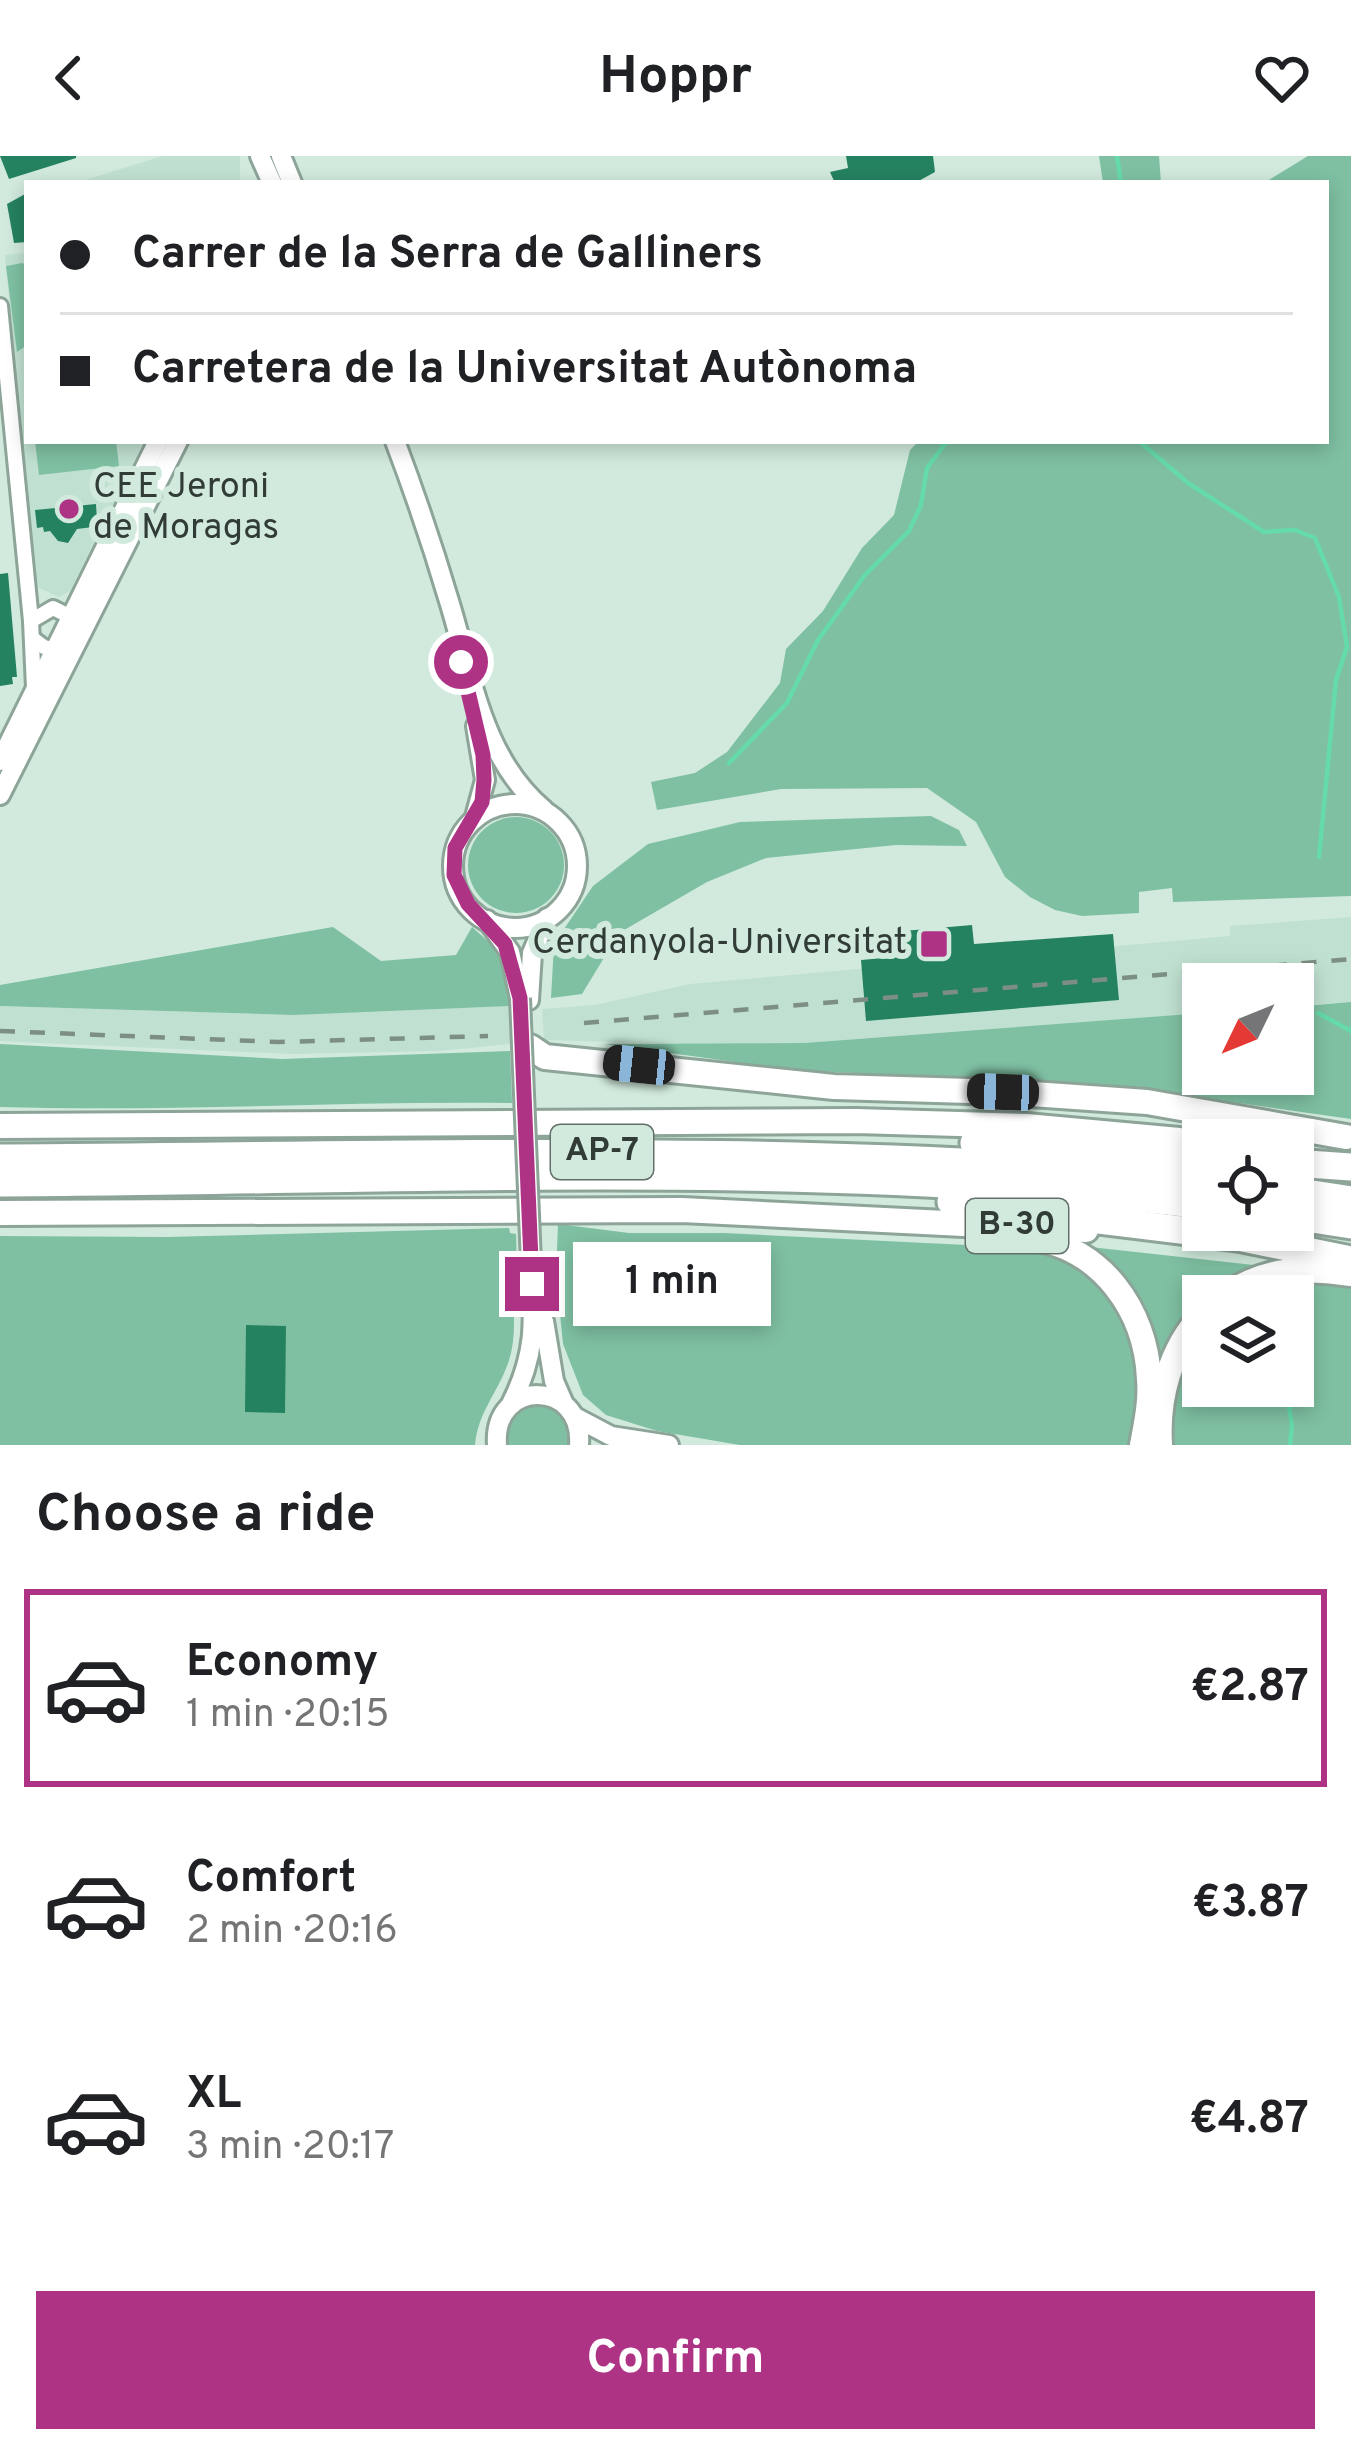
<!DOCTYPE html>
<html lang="en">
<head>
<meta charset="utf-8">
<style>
	:root { --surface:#fff; --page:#f2f2f2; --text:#202124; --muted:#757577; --line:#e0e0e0; --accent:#ae3385 }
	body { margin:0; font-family:Overpass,sans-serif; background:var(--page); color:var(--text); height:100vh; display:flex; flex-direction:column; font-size:45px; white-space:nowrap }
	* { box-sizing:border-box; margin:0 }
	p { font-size:39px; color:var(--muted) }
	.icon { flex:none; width:66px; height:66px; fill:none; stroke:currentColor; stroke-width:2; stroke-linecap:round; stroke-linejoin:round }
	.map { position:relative; height:1289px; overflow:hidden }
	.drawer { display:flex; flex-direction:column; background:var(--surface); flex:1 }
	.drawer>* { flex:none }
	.top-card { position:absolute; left:24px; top:24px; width:1305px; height:264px; border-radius:0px; box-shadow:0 6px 18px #0003; display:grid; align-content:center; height:264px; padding:0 36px; background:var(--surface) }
	.needle { width:78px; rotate:227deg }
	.controls { position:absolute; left:1182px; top:807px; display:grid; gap:24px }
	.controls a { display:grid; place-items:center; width:132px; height:132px; border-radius:0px; background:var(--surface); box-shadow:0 6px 18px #0003; font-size:60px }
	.end { position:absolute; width:54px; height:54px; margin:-27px; border:15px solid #ae3385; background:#fff; box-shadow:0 0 0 6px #fff }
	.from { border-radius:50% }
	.bubble { position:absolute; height:84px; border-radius:0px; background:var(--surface); box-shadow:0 6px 18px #0003; font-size:39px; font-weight:700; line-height:84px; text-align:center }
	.car { position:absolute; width:36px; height:72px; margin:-36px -18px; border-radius:15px; box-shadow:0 0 9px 3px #0007; background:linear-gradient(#222 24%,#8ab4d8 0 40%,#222 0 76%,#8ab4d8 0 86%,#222 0) }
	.top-card b { display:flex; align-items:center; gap:42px; height:114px; font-size:45px }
	.top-card b+b { border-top:3px solid var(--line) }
	.top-card i { width:30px; height:30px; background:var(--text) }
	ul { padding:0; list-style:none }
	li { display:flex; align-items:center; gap:36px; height:198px; margin:0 24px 18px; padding:0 12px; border:6px solid transparent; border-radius:0px }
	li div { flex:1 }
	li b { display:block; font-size:45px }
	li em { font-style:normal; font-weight:700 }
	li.selected { border-color:var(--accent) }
	li>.icon { width:108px; height:108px; stroke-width:1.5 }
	h2 { padding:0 36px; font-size:54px; line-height:144px }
	.action { display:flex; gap:24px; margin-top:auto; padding:24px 36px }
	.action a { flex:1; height:138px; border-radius:0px; background:var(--accent); color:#fff; font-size:48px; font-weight:700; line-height:138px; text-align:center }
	header { display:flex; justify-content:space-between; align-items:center; height:156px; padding:0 36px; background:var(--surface); font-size:54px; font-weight:700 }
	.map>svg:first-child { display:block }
	.built { fill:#c0e1d1 }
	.green { fill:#7fc0a2 }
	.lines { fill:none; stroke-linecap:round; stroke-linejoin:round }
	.stream { stroke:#65daaa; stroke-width:4.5 }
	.building { fill:#258260 }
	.minor-casing { stroke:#8da498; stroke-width:20 }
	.tertiary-casing { stroke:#8da498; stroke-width:24 }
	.trunk-casing { stroke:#8da498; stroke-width:30 }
	.motorway-casing { stroke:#8da498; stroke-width:33 }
	.minor { stroke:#fff; stroke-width:14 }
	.tertiary { stroke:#fff; stroke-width:18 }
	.trunk { stroke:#fff; stroke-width:24 }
	.motorway { stroke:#fff; stroke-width:27 }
	.rail { stroke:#7d8e85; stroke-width:4.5; stroke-dasharray:15 15; stroke-linecap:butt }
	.tertiary-bridge-casing { stroke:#8da498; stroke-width:24; stroke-linecap:butt }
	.tertiary-bridge { stroke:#fff; stroke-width:18 }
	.route { stroke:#ae3385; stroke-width:15 }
	.poi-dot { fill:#ae3385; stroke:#d1eadd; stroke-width:4.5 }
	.labels { text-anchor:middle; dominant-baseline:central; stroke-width:12; stroke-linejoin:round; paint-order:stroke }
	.shield { fill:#d1eadd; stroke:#627069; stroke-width:3 }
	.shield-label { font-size:33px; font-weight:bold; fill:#323c37 }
	.poi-label { font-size:36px; fill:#323c37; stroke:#d1eadd; text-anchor:start }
</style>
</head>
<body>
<header><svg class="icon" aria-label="back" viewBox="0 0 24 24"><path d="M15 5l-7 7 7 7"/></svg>Hoppr<svg class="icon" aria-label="heart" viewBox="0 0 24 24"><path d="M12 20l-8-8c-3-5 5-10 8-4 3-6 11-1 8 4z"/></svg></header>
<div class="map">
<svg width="1351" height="1289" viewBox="0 0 1351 1289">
	<rect width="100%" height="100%" fill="#d1eadd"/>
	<g class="built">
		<path d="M163,0H240V27H75Z"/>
		<path d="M27,97V285H144L70,435L59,441L39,432L35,422L5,99Z"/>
		<path d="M1351,761V846L1293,851V828H1203V857L804,887L725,889L544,884L542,853L595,849L690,828L1230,780V770Z"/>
		<path d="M0,850L294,859L510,850L511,888L438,895L292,898L18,886L0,885Z"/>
	</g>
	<g class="green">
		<path d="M1099,0H1159L1161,27H1103Z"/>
		<path d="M1308,0H1351V740L1173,746L1172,732L1139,736V757L1082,760L1055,754L1030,741L1005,721L976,666L927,632L781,633L657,654L651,626L695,617L727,596L780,527L786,493L823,455L862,392L894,359L910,294L919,285H1326V27H1264Z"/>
		<path d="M22,107L27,109V189L17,196L6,110Z"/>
		<path d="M35,285H116L119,310L39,319Z"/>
		<path d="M931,660L959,674L967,690L896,689L766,702L707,726L619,777L582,838L551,842L554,788L593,730L648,688L740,666Z"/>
		<circle cx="516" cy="709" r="48"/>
		<path d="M333,771L381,805L456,799L472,771L498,794L510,850L294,859L0,850V829Z"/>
		<path d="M1351,846V963L1113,929L792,914L605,888L804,887L1203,857V918H1293V851Z"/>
		<path d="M0,888L282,903L510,895L512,947C341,945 171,956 0,951Z"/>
		<path d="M558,1068L629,1077H724L1026,1092C1088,1107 1138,1158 1140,1224C1141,1245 1135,1268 1132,1289H740L657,1275L606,1259L583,1239L563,1188L556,1118Z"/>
		<path d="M509,1072L510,1077L516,1078C517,1098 516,1115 514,1135C513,1162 517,1184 507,1210C496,1239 478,1257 475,1289H0V1080L166,1081Z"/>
		<path d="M1090,1091L1263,1110L1214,1140H1203V1149L1161,1226C1143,1174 1135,1125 1090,1091Z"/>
		<path d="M1319,1127L1351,1132V1289H1169C1172,1248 1177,1215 1203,1182V1230H1293V1140H1257L1273,1131Z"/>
		<path d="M540,1248C561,1253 572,1267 569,1289H507C504,1266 517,1251 540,1248Z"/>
	</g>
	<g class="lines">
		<g class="stream">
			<path d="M1117,0L1121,27"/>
			<path d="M1139,285L1188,327L1264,376L1295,374L1315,382L1339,441L1347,491L1336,524L1319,701"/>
			<path d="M729,607L787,547L818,484L865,419L909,375L921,349L927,312L947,285"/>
			<path d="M1318,857L1351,875"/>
			<path d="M1286,1230L1292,1270L1290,1289"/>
		</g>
	</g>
	<g class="building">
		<path d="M0,0H76V2L9,23Z"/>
		<path d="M846,0H933L935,16L915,27H835L830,16L848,12Z"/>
		<path d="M27,37V86L14,87L7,48Z"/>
		<path d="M96,348L97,365L92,366L93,371L77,373L68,387L58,385L50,375L44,376L43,371L37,372L35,354Z"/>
		<path d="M8,417L17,521H12L13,528L0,530V418Z"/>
		<path d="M972,769L974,788L1113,778L1119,844L866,865L861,804L895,801L892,776Z"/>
		<path d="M246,1169L286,1170L285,1257L245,1256Z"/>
	</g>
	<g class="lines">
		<g class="minor-casing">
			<g id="minor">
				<path d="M0,150L31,465"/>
				<path d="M32,482L44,491L60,495"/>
				<path d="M34,532L31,465L53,452L79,465"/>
			</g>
		</g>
		<g class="tertiary-casing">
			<g id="tertiary">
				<path d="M260,0L272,27"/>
				<path d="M281,0L292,27"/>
				<path d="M395,285C415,338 433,391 449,445C472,519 481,601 544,654"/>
				<path d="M0,605L158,285"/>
				<path d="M0,639L178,285"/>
				<circle cx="515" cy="710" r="62"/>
				<path d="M475,661L485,624L476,570"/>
				<path d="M487,764L510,796L520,842"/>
				<path d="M529,844L532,797L547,762"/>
				<path d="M544,1165L554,1225L564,1248"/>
				<path d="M511,1248C537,1197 534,1163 531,1107"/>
				<path d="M575,1261L611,1280L669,1289"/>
				<path d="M497,1289C492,1222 584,1223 579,1289"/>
			</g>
		</g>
		<g class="trunk-casing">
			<g id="trunk">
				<path d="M530,891L545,901L834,931L1003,936L1147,946L1346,981"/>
				<path d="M0,970L856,965L1026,970L1179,984"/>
				<path d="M0,1057L682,1054L1086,1074"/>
				<path d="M1031,1082C1101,1091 1146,1154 1149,1223C1151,1245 1146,1267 1142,1289"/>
				<path d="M1224,1140C1266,1112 1302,1111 1351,1118"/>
				<path d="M1160,1289C1157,1242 1170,1193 1203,1158"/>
			</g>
		</g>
		<g class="motorway-casing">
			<g id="motorway">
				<path d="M974,987L1203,996"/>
				<path d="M0,1002C402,1000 802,985 1203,1023"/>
				<path d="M1293,1007L1351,1011"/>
				<path d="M0,1027C401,1025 804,1003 1203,1049"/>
				<path d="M1293,1035L1351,1044"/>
				<path d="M951,1046L1238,1081L1351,1104"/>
				<path d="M1293,1060L1351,1069"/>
			</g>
		</g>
		<use href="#minor" class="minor"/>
		<use href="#tertiary" class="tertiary"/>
		<use href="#trunk" class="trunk"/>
		<use href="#motorway" class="motorway"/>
		<g class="rail">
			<path d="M584,867L1351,803"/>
			<path d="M0,875L279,886L488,880"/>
		</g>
		<g class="tertiary-bridge-casing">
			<path id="tertiary-bridge" d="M520,842L531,1107"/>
		</g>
		<use href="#tertiary-bridge" class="tertiary-bridge"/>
	</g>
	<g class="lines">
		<path class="route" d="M461,506L483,599L484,624L482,646L455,692L454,719L468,748L505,788L520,842L532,1128"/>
	</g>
	<g class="poi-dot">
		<circle cx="69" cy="353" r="12"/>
		<rect x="919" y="773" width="30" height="30" rx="6"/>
	</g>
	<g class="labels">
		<g class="shield">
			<rect x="551" y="969" width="102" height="54" rx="9"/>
			<rect x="966" y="1043" width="102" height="54" rx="9"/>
		</g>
		<g class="shield-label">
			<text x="602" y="996">AP-7</text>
			<text x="1017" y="1070">B-30</text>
		</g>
		<g class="poi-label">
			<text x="93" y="332">CEE Jeroni<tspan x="93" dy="41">de Moragas</tspan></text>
			<text x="907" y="788" text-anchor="end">Cerdanyola-Universitat</text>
		</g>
	</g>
</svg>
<div class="controls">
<a><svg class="needle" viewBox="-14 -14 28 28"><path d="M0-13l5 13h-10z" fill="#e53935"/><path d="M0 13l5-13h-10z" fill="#757577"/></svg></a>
<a><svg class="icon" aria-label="locate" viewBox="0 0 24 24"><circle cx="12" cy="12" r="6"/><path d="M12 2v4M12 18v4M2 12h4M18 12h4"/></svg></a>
<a><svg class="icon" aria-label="layers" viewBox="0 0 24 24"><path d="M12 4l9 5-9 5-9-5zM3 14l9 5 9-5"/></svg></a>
</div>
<i class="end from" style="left:461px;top:506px"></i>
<i class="end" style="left:532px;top:1128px"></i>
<div class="bubble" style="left:573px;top:1086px;width:198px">1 min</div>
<i class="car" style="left:639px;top:909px;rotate:276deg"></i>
<i class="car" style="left:1003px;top:936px;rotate:272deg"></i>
<div class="top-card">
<b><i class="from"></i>Carrer de la Serra de Galliners</b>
<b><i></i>Carretera de la Universitat Autònoma</b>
</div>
</div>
<section class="drawer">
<h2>Choose a ride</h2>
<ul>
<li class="selected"><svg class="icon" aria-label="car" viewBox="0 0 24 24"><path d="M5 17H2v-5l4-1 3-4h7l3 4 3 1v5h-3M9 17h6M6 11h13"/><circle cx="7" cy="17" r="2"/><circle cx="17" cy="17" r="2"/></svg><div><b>Economy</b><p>1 min · 20:15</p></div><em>€2.87</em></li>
<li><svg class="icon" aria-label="car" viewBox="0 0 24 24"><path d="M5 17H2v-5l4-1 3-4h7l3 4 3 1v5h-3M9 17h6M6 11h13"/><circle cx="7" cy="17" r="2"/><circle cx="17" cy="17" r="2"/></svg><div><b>Comfort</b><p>2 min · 20:16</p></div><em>€3.87</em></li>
<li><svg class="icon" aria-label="car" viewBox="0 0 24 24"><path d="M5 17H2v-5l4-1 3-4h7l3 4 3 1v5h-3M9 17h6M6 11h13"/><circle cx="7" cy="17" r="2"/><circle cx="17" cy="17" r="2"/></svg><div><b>XL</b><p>3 min · 20:17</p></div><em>€4.87</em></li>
</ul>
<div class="action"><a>Confirm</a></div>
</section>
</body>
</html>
